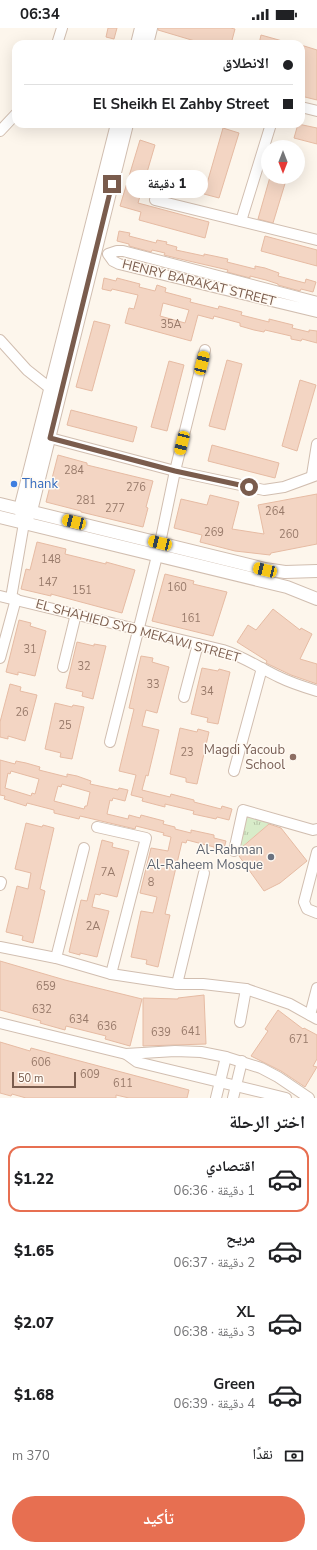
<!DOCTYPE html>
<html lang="ar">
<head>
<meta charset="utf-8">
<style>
	:root { --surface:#fff; --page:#f2f2f2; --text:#202124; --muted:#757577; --line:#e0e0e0; --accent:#e76f51 }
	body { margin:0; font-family:"Nunito Sans","Noto Naskh Arabic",sans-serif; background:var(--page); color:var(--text); direction:rtl; height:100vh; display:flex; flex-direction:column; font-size:15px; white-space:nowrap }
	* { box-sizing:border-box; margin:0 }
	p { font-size:13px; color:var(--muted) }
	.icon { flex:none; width:22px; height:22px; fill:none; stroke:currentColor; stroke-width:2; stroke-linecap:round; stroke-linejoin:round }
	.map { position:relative; height:1070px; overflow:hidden; direction:ltr }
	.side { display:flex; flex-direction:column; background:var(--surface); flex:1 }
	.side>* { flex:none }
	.hud { position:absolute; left:12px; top:12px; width:293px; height:88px; border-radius:12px; box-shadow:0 4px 16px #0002; direction:rtl; display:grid; align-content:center; height:88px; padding:0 12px; background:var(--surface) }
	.needle { width:26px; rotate:180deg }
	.tools { position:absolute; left:261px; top:112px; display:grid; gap:8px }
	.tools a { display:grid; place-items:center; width:44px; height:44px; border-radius:50%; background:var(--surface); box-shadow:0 4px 16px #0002; font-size:20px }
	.scale { position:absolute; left:12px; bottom:10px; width:64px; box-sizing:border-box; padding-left:4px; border:2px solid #7a5c4d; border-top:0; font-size:11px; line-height:14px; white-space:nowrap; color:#7a5c4d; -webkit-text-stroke:3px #fffaf3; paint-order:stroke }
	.end { position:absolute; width:18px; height:18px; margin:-9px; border:5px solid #7a5c4d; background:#fff; box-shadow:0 0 0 2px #fff }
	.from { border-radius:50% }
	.bubble { position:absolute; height:28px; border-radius:14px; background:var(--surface); box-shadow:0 4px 16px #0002; font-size:13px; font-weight:800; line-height:28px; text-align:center; direction:rtl }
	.car { position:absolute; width:12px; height:24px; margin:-12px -6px; border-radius:5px; box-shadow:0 0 3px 1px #0007; background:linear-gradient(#f5c518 24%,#345 0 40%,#f5c518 0 76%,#345 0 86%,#f5c518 0) }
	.hud b { display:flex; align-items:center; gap:14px; height:38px; font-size:15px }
	.hud b+b { border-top:1px solid var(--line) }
	.hud i { width:10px; height:10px; background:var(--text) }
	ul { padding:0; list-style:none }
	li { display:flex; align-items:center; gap:12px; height:66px; margin:0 8px 6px; padding:0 4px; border:2px solid transparent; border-radius:12px }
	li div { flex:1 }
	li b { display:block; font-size:15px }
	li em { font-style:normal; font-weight:800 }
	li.on { border-color:var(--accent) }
	li>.icon { width:36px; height:36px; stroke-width:1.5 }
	h2 { padding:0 12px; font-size:18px; line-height:48px }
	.pay { display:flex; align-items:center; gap:10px; height:44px; padding:0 12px; font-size:15px }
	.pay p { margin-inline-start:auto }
	.cta { display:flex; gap:8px; margin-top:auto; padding:8px 12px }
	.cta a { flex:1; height:46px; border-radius:24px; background:var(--accent); color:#fff; font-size:16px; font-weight:800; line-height:46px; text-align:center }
	.status { display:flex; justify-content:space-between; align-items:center; height:28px; padding:0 20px; background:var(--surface); direction:ltr }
	.status svg { height:11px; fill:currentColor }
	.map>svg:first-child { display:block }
	.grass { fill:url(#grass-tufts) }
	.building { fill:#f3d5c3; stroke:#e6bba3; fill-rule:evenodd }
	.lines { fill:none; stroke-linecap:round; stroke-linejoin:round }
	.minor-casing { stroke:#d1beb0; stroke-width:12 }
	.tertiary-casing { stroke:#d1beb0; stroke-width:14 }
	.minor { stroke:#fff; stroke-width:10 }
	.tertiary { stroke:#fff; stroke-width:12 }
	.route { stroke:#7a5c4d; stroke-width:5 }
	.shop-dot { fill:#3f7fe0; stroke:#fffaf3; stroke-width:1.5 }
	.education-dot { fill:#8d6e63; stroke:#fffaf3; stroke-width:1.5 }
	.worship-dot { fill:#6b7280; stroke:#fffaf3; stroke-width:1.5 }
	.labels { text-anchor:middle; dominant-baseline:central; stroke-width:3; stroke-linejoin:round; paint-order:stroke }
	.number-label { font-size:11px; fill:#987a6a }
	.street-label { font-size:13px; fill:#7a5c4d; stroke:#fffaf3 }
	.shop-label { font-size:13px; fill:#366cbe; stroke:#fffaf3; text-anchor:start }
	.education-label { font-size:13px; fill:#785e54; stroke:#fffaf3; text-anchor:end }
	.worship-label { font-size:13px; fill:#5b616d; stroke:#fffaf3; text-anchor:end }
</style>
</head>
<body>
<div class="status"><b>06:34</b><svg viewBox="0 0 49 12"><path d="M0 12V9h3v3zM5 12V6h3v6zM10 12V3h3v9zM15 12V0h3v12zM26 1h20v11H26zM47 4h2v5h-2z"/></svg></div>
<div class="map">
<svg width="317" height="1070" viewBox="0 0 317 1070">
	<defs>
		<pattern id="grass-tufts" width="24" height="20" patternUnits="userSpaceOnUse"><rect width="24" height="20" fill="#d8ecc9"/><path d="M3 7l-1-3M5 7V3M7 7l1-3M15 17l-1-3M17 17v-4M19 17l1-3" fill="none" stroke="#b4c2a5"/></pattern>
	</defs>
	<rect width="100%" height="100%" fill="#fdf6ec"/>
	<path class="grass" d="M243,782L275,791L236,824Z"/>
	<g class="building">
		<path d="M108,0H117L114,11L106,9Z"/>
		<path d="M158,0H230L235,1L231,16H205L158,2Z"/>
		<path d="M261,7L286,14V16H259Z"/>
		<path d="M301,17L317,22V72L301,68Z"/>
		<path d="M298,96L317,100V116L294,110Z"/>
		<path d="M223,100L239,105L219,170L204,166Z"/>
		<path d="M140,112L155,117L138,175L209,194L205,210L139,192L141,184L120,178Z"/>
		<path d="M270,149H287L273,195L258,191Z"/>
		<path d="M119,203L130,205L129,208L156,215L157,212L167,214L166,216L177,219L176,222L204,228V226L214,228L228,231L227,234L255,241V238L265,240L279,245L278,248L305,255L306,251L316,254L313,264L301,261L300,263L278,257V256L266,252L250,248V250L227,244L228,242L176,230L164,227L165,225L152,222L151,224L129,218V216L117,213Z"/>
		<path d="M265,208L317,222V238L261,223Z"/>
		<path d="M104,250L116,253L117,250L140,256L139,259L155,263L157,257L166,260L165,264L191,271L190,274L218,281L219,278L242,284L241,287L269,294V291L293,297L292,300L309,304V302L317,303V315L302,311L301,313L291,311V308L265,302L264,304L254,302L240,298V295L214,288L213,291L198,287L191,313L125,295L129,280L134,281L138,267L112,261L111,263L102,261ZM163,275L189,282L185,295L160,288Z"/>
		<path d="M94,293L110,297L92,363L76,359Z"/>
		<path d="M227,332L242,336L225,402L209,398Z"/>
		<path d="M169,333L184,337L167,403L151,399Z"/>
		<path d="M300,352L316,357L297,423L282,418Z"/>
		<path d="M71,382L137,399L133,414L67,397Z"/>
		<path d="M212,417L279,435L275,450L208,433Z"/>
		<path d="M58,427L87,435V437L153,453L146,479L148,480L143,499L81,484V483L46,474Z"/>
		<path d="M317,466V516L271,525L270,527L235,523L200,514L202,507L174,500L181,471L207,477L210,467L239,474L232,501L264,506L258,477Z"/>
		<path d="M37,514L66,521L65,526L106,536V534L135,542L122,585L51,566V568L21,561L26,541L30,542Z"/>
		<path d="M165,546L194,553L193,556L227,564L213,608L152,593Z"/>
		<path d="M273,581L300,602L301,600L312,606L300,631L317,636V656L291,647L268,636L266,635L267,633L237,614L248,597L256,602Z"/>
		<path d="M19,592L31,595L30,598L46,603L35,648L18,644V647L6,644Z"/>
		<path d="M77,614L94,618V616L106,618L93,671L82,668L83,664L66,660Z"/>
		<path d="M141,628L153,630L152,634L169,639L157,685L146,682L142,698L159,702L148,748L146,747L142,762L170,769L171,766L194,772V774L221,781L222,778L232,781L229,792L217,789L216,791L193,786L194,783L165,776V779L142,773L143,770L131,767L136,747L119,743L134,681L129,680Z"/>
		<path d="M202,640L218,643L219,641L230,644L218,696L207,694L208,690L191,686Z"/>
		<path d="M10,656L21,659L20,663L37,667L25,713L8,708V711L0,709V694Z"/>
		<path d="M55,675L72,679L73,677L84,679L72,731L60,729L61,725L45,721Z"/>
		<path d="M180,700L197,704L198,701L209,704L197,756L186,754V750L170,746Z"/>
		<path d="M0,732L15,736L16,733L26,735L40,739L39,742L67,749V746L77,748L91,753L90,756L118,762L119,760L128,762L125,773L113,770L112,773L110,772L107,786L128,791L129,787L140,790L141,787L164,793L163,796L175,799V801L191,805V802L214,807V810L226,813L223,824L214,822V819L187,812L186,815L182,814L165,886L170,887L158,939L146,936L147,932L131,929L141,883L153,885L157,869L140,865L151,820L168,823L171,809L163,807L164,805L136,798L135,801L80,788L79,791L54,785V782L27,775L26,778L4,771L5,768L0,767ZM11,743L39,751L35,766L32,765L31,768L5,760L8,745L10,746ZM62,756L90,764L87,778H85L84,781L54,773L58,758L61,759Z"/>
		<path d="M26,795L42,799L43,797L54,800L40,861L45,863L33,915L22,912L23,908L6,904L17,858L28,861L31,845L15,841Z"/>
		<path d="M269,796L281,800L307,833L280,855L264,863L239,828L241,820Z"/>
		<path d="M102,812L113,815L112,819L129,823L117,869L101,865L100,867L95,866L92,879L109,883L97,929L80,925V927L69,924L81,872L87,873Z"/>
		<path d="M0,933L65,952L142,971L130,1018L105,1011L106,1008L66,998L65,1002L40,995L41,993L0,982Z"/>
		<path d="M204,967L206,1016L143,1018V970L178,971V970Z"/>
		<path d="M278,982L303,1001L304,1000L317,1007V1031L313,1038L317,1039L305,1059L281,1043L251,1028L268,1003L265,1001Z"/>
		<path d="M0,1014L30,1023L31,1020L189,1062L187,1070H129L116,1067V1070H26L12,1066L11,1068L0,1065Z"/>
	</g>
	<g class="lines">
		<g class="minor-casing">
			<g id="minor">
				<path d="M57,16L62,0"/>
				<path d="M301,79L317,83"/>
				<path d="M0,103L16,86"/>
				<path d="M155,172L317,212"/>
				<path d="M241,193L271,96"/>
				<path d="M317,274L123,223H117L108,226L113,233L119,236L317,284"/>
				<path d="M0,312L27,342L51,361"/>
				<path d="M50,410L175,443L264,462L284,459L317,447"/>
				<path d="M312,447L317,416"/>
				<path d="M160,515L175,443L205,322"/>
				<path d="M0,568L223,622C244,629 260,640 279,649C291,655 304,659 317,663"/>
				<path d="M11,570L24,495"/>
				<path d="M0,630L16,571"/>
				<path d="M63,639L76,586"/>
				<path d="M184,669L198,616"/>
				<path d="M110,714L157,528"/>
				<path d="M234,743L262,640"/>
				<path d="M97,799L146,810L111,946"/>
				<path d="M234,823L243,782L313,802L317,801"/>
				<path d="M317,824L304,874L307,881L317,885"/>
				<path d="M0,857L1,854"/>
				<path d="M0,919L56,930L111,946L177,956H203L246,961L290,976L317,991"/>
				<path d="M56,930L84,820"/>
				<path d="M177,956L204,845"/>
				<path d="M310,987L317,960"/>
				<path d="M240,994L246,961"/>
				<path d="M0,995L126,1026L175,1023L201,1024L226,1029L261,1040L278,1049L309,1070"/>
				<path d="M126,1026L137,1034L286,1070"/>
				<path d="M216,1070L226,1029"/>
				<path d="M233,1070L242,1033"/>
			</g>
		</g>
		<g class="tertiary-casing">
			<g id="tertiary">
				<path d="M137,16L141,0"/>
				<path d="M147,16L151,0"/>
				<path d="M117,96L20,481L24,495L31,483L127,96"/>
				<path d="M0,476L265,541L285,544L317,543"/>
				<path d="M0,489L287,559L317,571"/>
			</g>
		</g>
		<use href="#minor" class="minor"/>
		<use href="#tertiary" class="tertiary"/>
	</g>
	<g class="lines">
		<path class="route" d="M112,156L50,410L175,443L249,459"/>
	</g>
	<circle class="shop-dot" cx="14" cy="456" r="4"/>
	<circle class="education-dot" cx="293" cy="729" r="4"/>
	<circle class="worship-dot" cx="271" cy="829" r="4"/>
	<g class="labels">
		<g class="number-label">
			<text x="171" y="296">35A</text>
			<text x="74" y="442">284</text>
			<text x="136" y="459">276</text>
			<text x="86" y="472">281</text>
			<text x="115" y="480">277</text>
			<text x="275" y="483">264</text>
			<text x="214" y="504">269</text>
			<text x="289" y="506">260</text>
			<text x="51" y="531">148</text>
			<text x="48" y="554">147</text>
			<text x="177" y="559">160</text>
			<text x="82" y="562">151</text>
			<text x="191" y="590">161</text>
			<text x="30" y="621">31</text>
			<text x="84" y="638">32</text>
			<text x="153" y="656">33</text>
			<text x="207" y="663">34</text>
			<text x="22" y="684">26</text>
			<text x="65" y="697">25</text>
			<text x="187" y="724">23</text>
			<text x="108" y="844">7A</text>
			<text x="151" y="854">8</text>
			<text x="93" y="898">2A</text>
			<text x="46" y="958">659</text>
			<text x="42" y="981">632</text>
			<text x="79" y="991">634</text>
			<text x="107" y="998">636</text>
			<text x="191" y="1003">641</text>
			<text x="161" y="1004">639</text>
			<text x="299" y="1011">671</text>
			<text x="41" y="1034">606</text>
			<text x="90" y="1046">609</text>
			<text x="123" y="1055">611</text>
		</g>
		<g class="street-label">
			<text transform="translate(199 255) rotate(14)">HENRY BARAKAT STREET</text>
			<text transform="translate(138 603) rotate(15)">EL SHAHIED SYD MEKAWI STREET</text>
		</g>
		<g class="shop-label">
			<text x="22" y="456">Thank</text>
		</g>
		<g class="education-label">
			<text x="285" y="722">Magdi Yacoub<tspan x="285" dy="15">School</tspan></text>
		</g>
		<g class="worship-label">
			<text x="263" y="822">Al-Rahman<tspan x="263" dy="15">Al-Raheem Mosque</tspan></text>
		</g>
	</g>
</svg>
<div class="tools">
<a><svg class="needle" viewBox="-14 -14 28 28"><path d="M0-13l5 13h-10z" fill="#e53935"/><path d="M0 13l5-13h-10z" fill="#757577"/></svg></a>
</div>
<div class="scale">50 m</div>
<i class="end from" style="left:249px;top:459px"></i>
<i class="end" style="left:112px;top:156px"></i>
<div class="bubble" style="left:126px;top:142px;width:82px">1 دقيقة</div>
<i class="car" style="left:202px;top:335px;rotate:14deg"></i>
<i class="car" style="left:182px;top:415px;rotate:194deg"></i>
<i class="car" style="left:74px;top:494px;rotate:284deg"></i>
<i class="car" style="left:160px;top:515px;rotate:284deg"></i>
<i class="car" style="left:265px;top:542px;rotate:284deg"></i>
<div class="hud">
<b><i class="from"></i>الانطلاق</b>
<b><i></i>El Sheikh El Zahby Street</b>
</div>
</div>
<section class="side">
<h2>اختر الرحلة</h2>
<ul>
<li class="on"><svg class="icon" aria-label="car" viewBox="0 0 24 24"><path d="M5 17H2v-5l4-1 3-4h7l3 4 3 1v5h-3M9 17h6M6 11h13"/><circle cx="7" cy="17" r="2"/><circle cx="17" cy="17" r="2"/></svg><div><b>اقتصادي</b><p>1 دقيقة · 06:36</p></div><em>$1.22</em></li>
<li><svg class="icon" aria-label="car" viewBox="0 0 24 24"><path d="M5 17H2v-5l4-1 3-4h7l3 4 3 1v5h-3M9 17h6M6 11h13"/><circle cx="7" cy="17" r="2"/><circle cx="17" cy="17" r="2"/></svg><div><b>مريح</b><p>2 دقيقة · 06:37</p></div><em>$1.65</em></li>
<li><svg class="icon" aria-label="car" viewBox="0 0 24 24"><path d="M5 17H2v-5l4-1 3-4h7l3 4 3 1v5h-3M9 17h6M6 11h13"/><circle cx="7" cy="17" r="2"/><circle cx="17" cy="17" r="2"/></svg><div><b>XL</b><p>3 دقيقة · 06:38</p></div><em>$2.07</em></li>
<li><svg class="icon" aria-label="car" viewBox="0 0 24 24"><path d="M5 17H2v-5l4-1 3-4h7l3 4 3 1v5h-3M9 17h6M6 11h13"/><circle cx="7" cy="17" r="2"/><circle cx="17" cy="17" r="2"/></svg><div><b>Green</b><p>4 دقيقة · 06:39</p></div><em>$1.68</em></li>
</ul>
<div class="pay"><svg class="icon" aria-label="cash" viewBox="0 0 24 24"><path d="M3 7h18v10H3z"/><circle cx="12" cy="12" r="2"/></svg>نقدًا<p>370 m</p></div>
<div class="cta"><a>تأكيد</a></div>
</section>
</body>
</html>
